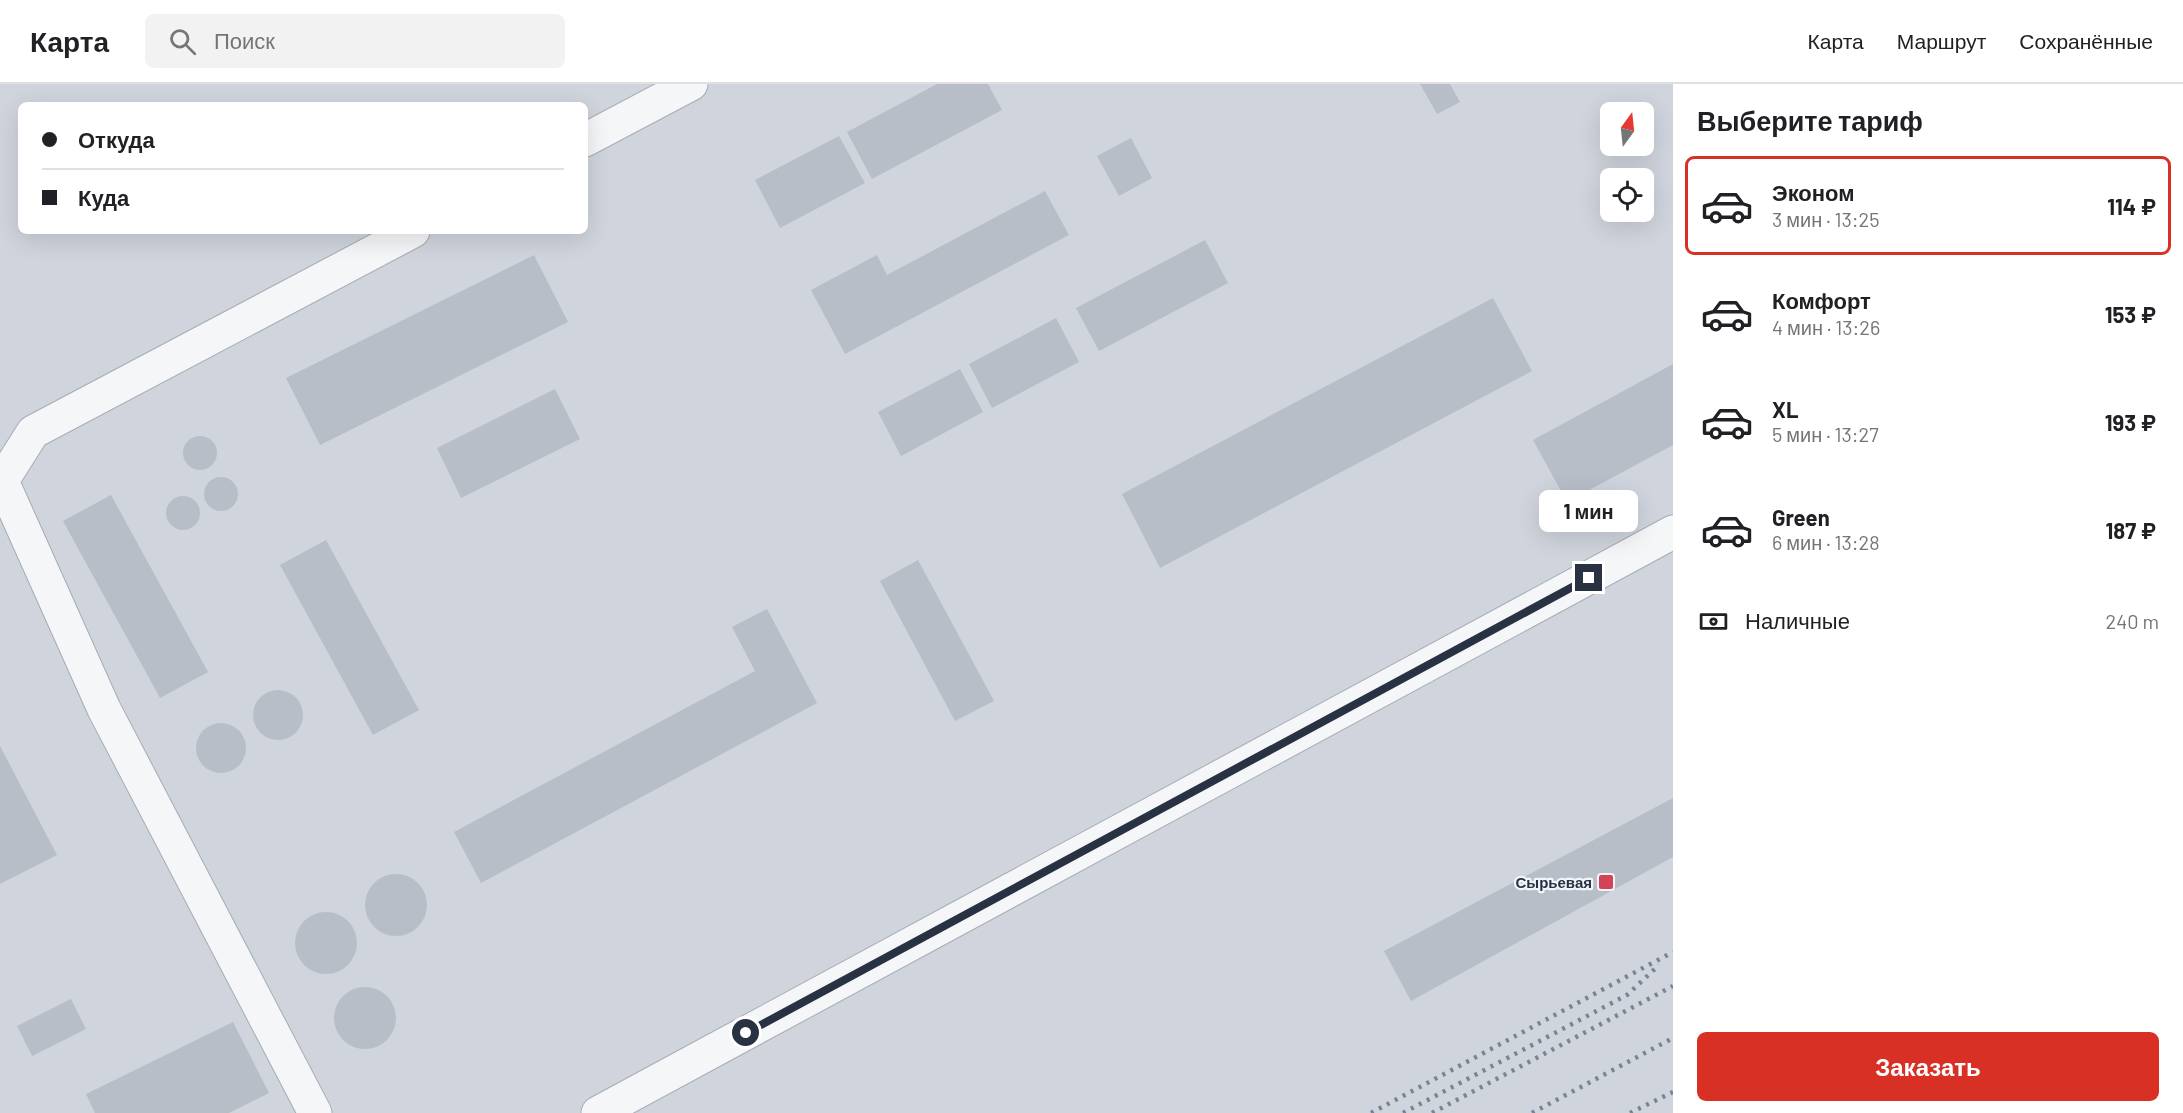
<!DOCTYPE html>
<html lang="ru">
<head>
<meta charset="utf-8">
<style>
	:root { --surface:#fff; --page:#f2f2f2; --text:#202124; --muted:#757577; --line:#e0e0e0; --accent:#d93025 }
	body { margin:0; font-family:Barlow,sans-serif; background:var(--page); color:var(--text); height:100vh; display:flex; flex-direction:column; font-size:22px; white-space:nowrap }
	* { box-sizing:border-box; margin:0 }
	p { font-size:20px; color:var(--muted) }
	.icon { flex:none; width:33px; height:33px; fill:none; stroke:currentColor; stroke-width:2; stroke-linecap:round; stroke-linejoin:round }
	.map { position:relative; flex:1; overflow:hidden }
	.sheet { display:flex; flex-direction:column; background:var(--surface); width:510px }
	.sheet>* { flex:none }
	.guide { position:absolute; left:18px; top:18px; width:570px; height:132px; border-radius:9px; box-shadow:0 6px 24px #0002; display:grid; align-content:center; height:132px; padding:0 24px; background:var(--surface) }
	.needle { width:39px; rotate:15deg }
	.controls { position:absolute; left:1600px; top:18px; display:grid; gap:12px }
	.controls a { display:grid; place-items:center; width:54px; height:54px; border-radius:9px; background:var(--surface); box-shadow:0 6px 24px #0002; font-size:30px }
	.end { position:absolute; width:27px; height:27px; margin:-14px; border:8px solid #293243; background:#fff; box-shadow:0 0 0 3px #fff }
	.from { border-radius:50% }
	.bubble { position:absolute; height:42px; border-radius:9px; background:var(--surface); box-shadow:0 6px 24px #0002; font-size:20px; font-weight:700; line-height:42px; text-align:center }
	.guide b { display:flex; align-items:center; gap:21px; height:57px; font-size:22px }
	.guide b+b { border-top:2px solid var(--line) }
	.guide i { width:15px; height:15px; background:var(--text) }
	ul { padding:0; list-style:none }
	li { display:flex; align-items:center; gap:18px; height:99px; margin:0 12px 9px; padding:0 12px; border:3px solid transparent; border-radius:9px }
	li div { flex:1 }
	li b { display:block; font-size:22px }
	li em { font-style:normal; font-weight:700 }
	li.selected { border-color:var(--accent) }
	li>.icon { width:54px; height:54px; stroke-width:1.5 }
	h2 { padding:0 24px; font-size:27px; line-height:72px }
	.pay { display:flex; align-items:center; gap:15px; height:66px; padding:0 24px; font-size:22px }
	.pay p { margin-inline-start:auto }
	.cta { display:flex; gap:12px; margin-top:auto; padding:12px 24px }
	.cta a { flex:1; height:69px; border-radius:9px; background:var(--accent); color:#fff; font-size:24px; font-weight:700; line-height:69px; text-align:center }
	header { display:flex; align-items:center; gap:36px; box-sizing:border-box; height:84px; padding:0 30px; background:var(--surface); border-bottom:2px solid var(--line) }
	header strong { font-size:28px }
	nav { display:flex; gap:33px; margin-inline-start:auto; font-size:21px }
	.search { width:420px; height:54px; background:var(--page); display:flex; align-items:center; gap:15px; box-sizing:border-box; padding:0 21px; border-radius:9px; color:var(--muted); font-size:22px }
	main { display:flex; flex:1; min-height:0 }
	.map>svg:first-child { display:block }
	.built { fill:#cfd4dd; fill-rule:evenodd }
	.building { fill:#b8bec8 }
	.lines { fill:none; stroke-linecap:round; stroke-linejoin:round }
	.minor-casing { stroke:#a6acb5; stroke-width:35 }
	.minor { stroke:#f4f6f8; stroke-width:33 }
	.rail { stroke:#7a8495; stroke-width:4.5; stroke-dasharray:3 6; stroke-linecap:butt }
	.route { stroke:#293243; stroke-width:8 }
	.poi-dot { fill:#d24358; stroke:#f1f4f8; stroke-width:2 }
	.labels { text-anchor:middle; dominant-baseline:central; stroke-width:4.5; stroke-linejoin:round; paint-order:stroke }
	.poi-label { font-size:15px; font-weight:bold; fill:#293243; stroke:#f1f4f8; text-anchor:end }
</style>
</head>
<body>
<header>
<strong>Карта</strong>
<div class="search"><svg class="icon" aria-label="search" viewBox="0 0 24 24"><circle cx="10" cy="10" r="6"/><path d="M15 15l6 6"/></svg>Поиск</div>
<nav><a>Карта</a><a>Маршрут</a><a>Сохранённые</a></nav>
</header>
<main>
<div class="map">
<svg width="1673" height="1029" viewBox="0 0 1673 1029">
	<rect width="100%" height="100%" fill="#e1e5ea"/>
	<path class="built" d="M0,0H1673V1029H0ZM21,21H585V147H21ZM1611,28H1644V62H1611ZM1611,94H1644V128H1611Z"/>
	<g class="building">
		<path d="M937,0H988L1002,26L872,95L847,48Z"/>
		<path d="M1420,0H1450L1460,18L1437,30Z"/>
		<path d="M839,52L865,99L780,144L755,96Z"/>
		<path d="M1131,54L1152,94L1119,112L1097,72Z"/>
		<path d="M1045,107L1069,151L845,270L811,206L877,171L887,191Z"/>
		<path d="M1205,156L1228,199L1099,267L1076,224Z"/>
		<path d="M534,171L568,238L320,361L286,294Z"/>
		<path d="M1493,214L1532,287L1160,484L1122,410Z"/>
		<path d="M1056,234L1079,278L992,324L969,280Z"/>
		<path d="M1673,280V361L1567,418L1533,356Z"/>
		<path d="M960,285L983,328L901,372L878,328Z"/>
		<path d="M555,305L580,355L461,414L437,364Z"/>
		<circle cx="200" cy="369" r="17"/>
		<circle cx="221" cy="410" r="17"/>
		<path d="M111,411L208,588L160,614L63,437Z"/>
		<circle cx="183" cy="429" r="17"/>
		<path d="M326,456L419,626L373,651L280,481Z"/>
		<path d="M918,476L994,617L955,637L880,497Z"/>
		<path d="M767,525L817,619L481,799L454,748L755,587L732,543Z"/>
		<circle cx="278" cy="631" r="25"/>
		<circle cx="221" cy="664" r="25"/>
		<path d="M0,662L57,771L0,800Z"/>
		<path d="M1673,714V773L1411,917L1384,867Z"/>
		<circle cx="396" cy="821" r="31"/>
		<circle cx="326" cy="859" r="31"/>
		<circle cx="365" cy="934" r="31"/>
		<path d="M71,915L86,945L32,972L17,942Z"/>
		<path d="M233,938L269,1009L229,1029H95L86,1010Z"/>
	</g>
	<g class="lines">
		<g class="minor-casing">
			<g id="minor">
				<path d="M585,56L691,0"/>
				<path d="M315,1029L104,625L2,397L33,348L413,147"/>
				<path d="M598,1029L1673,448"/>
			</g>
		</g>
		<use href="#minor" class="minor"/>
		<g class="rail">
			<path d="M1371,1029L1673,868"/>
			<path d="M1403,1029L1627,911L1659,881"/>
			<path d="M1432,1029L1673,902"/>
			<path d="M1532,1029L1673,954"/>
			<path d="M1630,1029L1673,1008"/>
		</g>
	</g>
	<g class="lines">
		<path class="route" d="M746,949L1589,494"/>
	</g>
	<rect class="poi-dot" x="1598" y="790" width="16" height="16" rx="3"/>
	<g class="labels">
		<g class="poi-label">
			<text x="1592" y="798">Сырьевая</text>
		</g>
	</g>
</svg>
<div class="controls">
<a><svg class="needle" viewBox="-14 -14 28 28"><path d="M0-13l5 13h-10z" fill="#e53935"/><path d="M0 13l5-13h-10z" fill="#757577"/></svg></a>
<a><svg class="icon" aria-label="locate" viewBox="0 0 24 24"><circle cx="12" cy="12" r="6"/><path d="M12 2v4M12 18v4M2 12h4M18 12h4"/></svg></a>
</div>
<i class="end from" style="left:746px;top:949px"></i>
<i class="end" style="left:1589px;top:494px"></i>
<div class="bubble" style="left:1539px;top:406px;width:99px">1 мин</div>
<div class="guide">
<b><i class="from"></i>Откуда</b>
<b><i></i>Куда</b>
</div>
</div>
<section class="sheet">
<h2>Выберите тариф</h2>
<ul>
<li class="selected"><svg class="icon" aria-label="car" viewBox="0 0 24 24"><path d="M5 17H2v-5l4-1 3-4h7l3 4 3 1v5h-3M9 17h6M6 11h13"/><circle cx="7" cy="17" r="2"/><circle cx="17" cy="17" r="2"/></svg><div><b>Эконом</b><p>3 мин · 13:25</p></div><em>114 ₽</em></li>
<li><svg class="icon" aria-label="car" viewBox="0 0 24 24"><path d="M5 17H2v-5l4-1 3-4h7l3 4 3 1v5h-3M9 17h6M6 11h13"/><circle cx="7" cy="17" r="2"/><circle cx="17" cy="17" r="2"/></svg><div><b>Комфорт</b><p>4 мин · 13:26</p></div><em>153 ₽</em></li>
<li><svg class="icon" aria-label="car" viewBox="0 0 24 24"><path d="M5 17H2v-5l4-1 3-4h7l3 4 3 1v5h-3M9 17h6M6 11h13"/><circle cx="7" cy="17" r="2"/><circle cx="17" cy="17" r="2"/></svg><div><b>XL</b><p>5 мин · 13:27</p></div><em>193 ₽</em></li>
<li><svg class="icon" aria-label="car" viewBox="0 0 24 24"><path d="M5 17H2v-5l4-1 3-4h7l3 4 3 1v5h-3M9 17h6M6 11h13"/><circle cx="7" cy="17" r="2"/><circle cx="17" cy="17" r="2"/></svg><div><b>Green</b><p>6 мин · 13:28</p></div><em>187 ₽</em></li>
</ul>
<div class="pay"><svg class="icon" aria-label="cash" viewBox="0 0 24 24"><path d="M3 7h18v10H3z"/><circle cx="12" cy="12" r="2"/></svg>Наличные<p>240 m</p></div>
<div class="cta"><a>Заказать</a></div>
</section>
</main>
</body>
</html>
